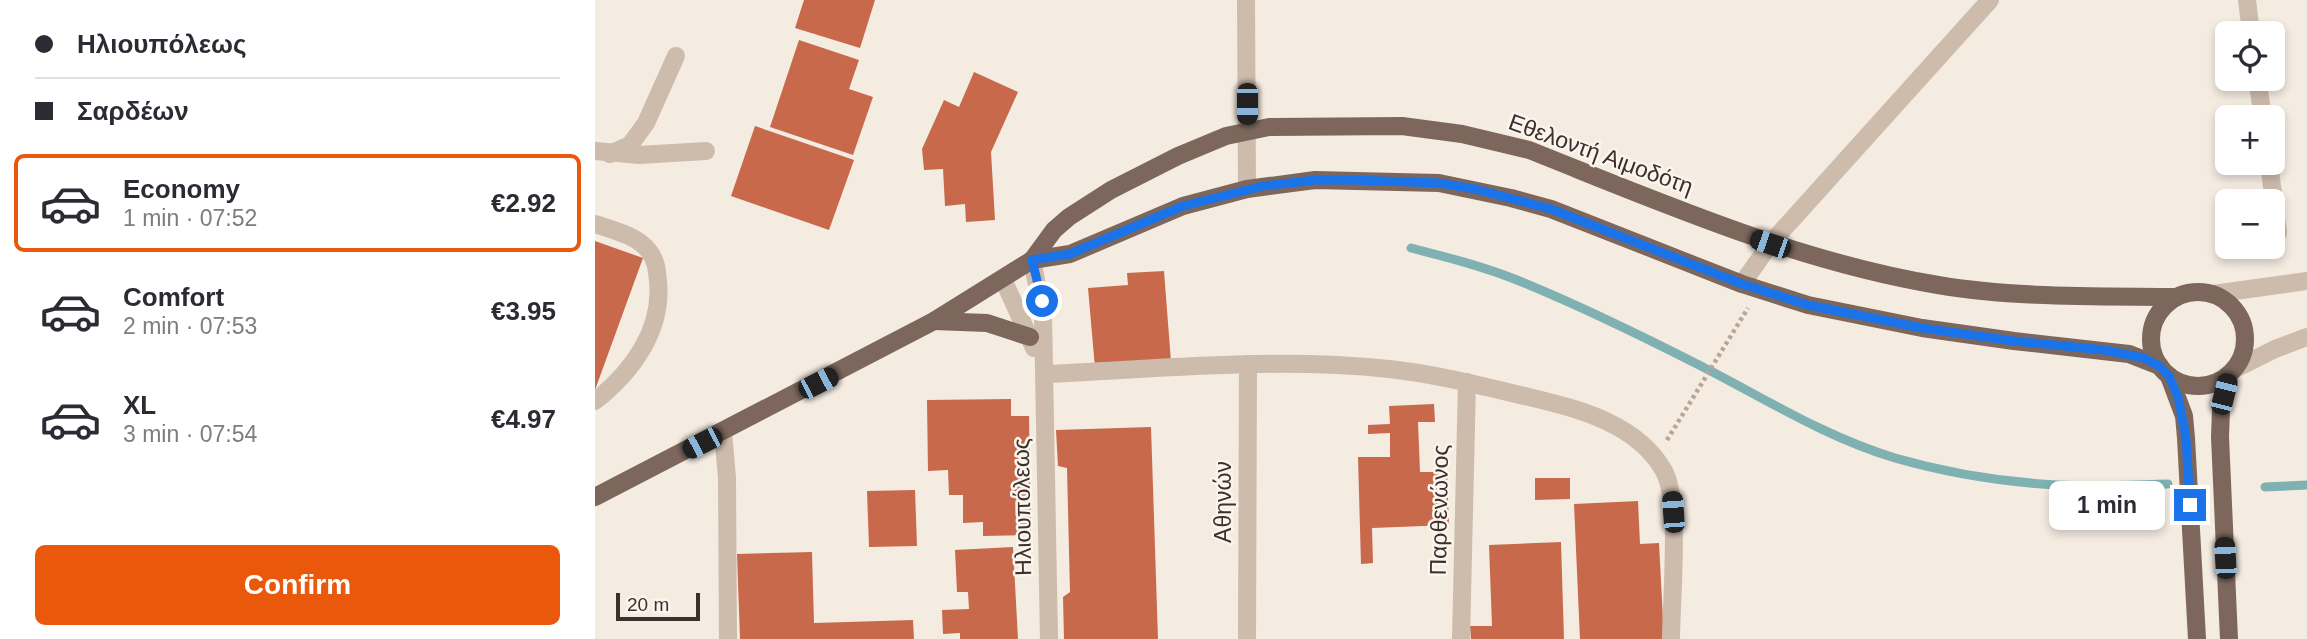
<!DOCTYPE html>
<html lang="en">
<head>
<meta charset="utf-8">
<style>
	:root { --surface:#fff; --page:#f2f2f3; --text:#2b2b33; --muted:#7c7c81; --line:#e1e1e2; --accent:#ea580c }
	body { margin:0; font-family:Arial,sans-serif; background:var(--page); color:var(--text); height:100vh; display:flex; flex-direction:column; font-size:26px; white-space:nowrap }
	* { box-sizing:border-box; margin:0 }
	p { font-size:23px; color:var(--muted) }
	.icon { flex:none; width:38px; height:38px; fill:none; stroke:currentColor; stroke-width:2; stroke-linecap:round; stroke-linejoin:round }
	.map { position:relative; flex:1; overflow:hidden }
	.sheet { display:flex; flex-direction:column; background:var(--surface); width:595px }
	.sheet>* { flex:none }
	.hud { display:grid; align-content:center; height:154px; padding:0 35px; background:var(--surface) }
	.tools { position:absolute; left:1620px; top:21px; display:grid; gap:14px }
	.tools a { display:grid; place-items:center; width:70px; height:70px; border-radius:10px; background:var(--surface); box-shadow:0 4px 10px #0003; font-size:35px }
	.scale { position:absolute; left:21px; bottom:18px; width:84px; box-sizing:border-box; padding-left:7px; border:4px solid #3b302b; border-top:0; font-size:19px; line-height:24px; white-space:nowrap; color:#3b302b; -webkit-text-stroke:5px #fbf5ee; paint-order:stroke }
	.end { position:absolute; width:32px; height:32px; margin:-16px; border:9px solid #1a73e8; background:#fff; box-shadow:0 0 0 4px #fff }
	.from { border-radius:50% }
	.bubble { position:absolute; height:49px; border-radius:10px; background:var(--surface); box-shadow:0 4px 10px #0003; font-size:23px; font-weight:700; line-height:49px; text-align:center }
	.car { position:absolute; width:21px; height:42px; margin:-21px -10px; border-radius:9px; box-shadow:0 0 5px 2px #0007; background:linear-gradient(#222 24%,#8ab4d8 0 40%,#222 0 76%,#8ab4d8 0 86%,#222 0) }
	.hud b { display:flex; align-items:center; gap:24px; height:66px; font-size:26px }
	.hud b+b { border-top:2px solid var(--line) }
	.hud i { width:18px; height:18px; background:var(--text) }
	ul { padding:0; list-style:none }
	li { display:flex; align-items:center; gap:21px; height:98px; margin:0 14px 10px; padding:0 21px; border:4px solid transparent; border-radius:10px }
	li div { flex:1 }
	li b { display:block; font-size:26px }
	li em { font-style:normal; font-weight:700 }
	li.current { border-color:var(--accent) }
	li>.icon { width:63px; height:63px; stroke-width:1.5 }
	.button { display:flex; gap:14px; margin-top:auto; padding:14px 35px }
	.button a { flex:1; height:80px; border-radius:10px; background:var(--accent); color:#fff; font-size:28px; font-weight:700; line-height:80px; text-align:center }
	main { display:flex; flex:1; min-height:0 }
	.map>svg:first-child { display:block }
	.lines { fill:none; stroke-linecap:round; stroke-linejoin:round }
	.stream { stroke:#7fb0b2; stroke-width:9 }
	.building { fill:#c8694b }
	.path { stroke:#b9a596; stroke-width:4.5; stroke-dasharray:3.5 3.5; stroke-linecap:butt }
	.minor { stroke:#cdbbac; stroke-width:18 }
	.major { stroke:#7d675c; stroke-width:18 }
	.route { stroke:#1a73e8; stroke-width:9 }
	.labels { text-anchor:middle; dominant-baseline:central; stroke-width:5; stroke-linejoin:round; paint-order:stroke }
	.street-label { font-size:23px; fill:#3b302b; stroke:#fbf5ee }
</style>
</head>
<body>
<main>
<section class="sheet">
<div class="hud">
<b><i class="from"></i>Ηλιουπόλεως</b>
<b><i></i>Σαρδέων</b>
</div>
<ul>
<li class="current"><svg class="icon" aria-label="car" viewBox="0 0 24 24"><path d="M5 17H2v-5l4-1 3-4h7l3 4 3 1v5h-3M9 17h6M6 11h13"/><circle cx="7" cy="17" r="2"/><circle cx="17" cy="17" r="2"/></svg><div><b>Economy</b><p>1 min · 07:52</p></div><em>€2.92</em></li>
<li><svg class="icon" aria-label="car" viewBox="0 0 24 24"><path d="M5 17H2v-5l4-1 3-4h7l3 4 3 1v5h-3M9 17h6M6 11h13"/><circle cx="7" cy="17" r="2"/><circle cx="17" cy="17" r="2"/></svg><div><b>Comfort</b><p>2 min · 07:53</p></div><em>€3.95</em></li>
<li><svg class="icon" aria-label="car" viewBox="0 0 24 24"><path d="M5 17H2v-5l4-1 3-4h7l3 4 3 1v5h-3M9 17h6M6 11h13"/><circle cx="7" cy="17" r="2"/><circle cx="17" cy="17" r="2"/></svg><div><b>XL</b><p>3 min · 07:54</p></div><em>€4.97</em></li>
</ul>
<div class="button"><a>Confirm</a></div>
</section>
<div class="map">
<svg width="1712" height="639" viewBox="0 0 1712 639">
	<rect width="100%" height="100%" fill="#f4ebe1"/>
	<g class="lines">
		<g class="stream">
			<path d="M816,248C851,257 887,266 922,280C984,305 1045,335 1104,365C1169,398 1230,437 1300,458C1352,473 1408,482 1462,485C1498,487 1536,485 1573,484"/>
			<path d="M1670,487L1712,485"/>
		</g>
	</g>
	<g class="building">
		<path d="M209,0H280L265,48L200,28Z"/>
		<path d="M204,40L264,60L254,89L278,97L258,155L175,127Z"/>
		<path d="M379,72L423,92L396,152L400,220L371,222L370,204L350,206L348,169L329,170L327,149L349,100L364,107Z"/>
		<path d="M160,126L259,160L234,230L136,196Z"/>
		<path d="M0,241L48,258L0,390Z"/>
		<path d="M569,271L576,362L500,368L493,288L533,285L532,273Z"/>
		<path d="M416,399V416H434L436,535L388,536V522L368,523V495H354L353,470L333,471L332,400Z"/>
		<path d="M839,404L840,422H823L825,472H852L854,525L777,528L778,563L766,564L763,457H795V433L773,434V425L795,424L794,406Z"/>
		<path d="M556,427L563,639H469L468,597L475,592L472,468L463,466L461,430Z"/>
		<path d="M940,478H975V499L940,500Z"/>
		<path d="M320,490L322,546L274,547L272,491Z"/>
		<path d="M1043,501L1045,544L1064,543L1069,639H985L979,504Z"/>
		<path d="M966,542L969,639H876L875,626H897L894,545Z"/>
		<path d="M418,547L423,639H365V633L348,634L347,610L374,609L373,592H362L360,550Z"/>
		<path d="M217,552L219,623L318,620L319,639H145L142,554Z"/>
	</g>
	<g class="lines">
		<path class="path" d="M1072,440L1153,308"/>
		<g class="minor">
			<path d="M651,0L652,189"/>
			<path d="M1652,0L1656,33"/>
			<path d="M1662,79L1668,117"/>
			<path d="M0,151L44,155L111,151"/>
			<path d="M15,154L35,145L51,123L81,56"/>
			<path d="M1674,163L1683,233"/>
			<path d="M0,224C17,230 41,235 53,250C61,259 62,270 63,281C68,330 37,372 0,401"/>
			<path d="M437,260L448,315L454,639"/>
			<path d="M408,279L439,348"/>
			<path d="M1147,284L1175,244L1395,0"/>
			<path d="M1618,294L1712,281"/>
			<path d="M1640,369L1680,349L1712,337"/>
			<path d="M450,374C564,369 680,357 794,369C841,374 887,386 934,397C983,409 1042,423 1069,471C1086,502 1076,600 1076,639"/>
			<path d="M128,432L132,478L133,639"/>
			<path d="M652,639L653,364"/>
			<path d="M866,639L872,382"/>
		</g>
		<g class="major">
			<path d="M437,260L475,254L588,206L652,189L720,180L844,183L916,198L956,209L1147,284L1213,305L1327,328L1419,341L1534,354L1565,366"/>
			<circle cx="1603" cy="339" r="47"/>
			<path d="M339,321L392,323L435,337"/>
			<path d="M1574,376L1589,416L1591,438L1602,639"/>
			<path d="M1633,376L1626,410L1625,437L1634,639"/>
			<path d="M0,497L339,321L437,260L459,230L474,217L516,190L583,156L631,136L674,127L807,126L867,134L934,150C1068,203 1200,261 1343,285C1418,298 1505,296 1582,297"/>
		</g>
	</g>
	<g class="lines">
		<path class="route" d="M447,301L437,260L475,254L588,206L668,186L720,180H759L844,183L880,189L956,209L1147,284L1213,305L1327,328L1419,341L1509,350L1549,358L1564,366L1574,376L1583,397L1591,438L1595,505"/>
	</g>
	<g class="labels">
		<g class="street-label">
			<text transform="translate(1006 154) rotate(20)">Εθελοντή Αιμοδότη</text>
			<text transform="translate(628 502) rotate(-90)">Αθηνών</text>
			<text transform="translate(427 507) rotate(-91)">Ηλιουπόλεως</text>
			<text transform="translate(844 510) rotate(-89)">Παρθενώνος</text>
		</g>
	</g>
</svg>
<div class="tools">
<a><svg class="icon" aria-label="locate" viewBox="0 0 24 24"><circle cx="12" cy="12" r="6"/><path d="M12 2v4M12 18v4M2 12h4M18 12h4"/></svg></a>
<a>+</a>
<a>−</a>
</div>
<div class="scale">20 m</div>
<i class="end from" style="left:447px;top:301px"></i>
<i class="end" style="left:1595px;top:505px"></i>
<div class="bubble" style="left:1454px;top:481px;width:116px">1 min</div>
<i class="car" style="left:652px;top:104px;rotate:180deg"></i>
<i class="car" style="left:1175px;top:244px;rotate:289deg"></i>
<i class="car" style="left:223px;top:383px;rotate:63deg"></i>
<i class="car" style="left:1629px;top:394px;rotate:14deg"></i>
<i class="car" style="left:107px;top:443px;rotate:243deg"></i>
<i class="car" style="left:1078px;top:512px;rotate:356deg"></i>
<i class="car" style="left:1630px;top:558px;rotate:357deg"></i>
</div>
</main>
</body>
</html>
